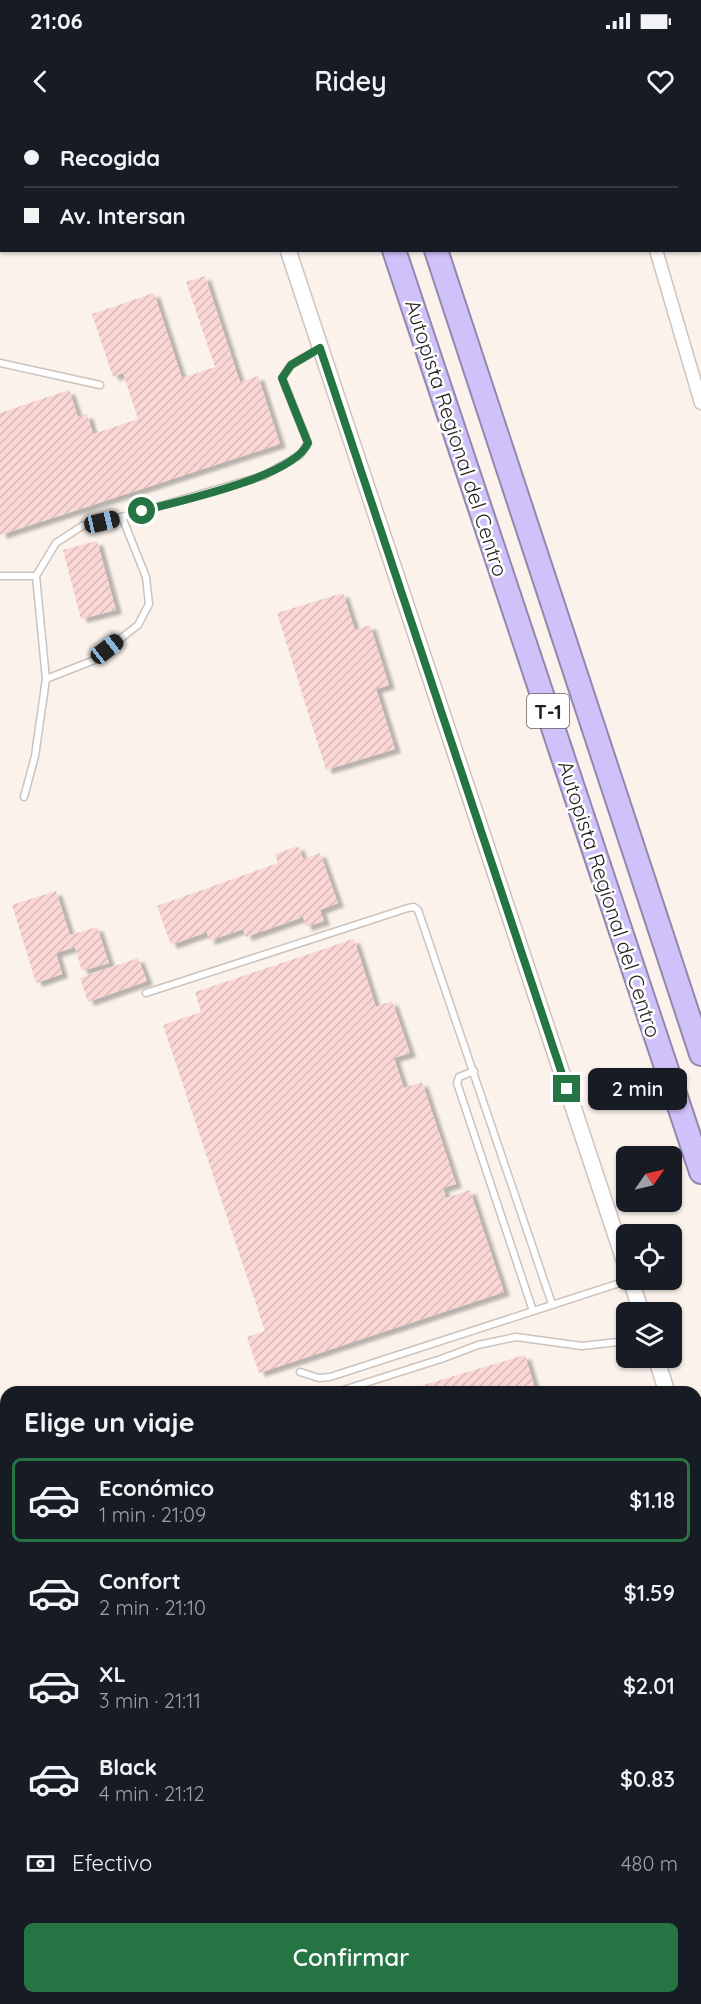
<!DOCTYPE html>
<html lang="es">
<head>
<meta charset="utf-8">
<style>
	:root { --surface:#171b24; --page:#242831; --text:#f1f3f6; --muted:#9ea1a6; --line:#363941; --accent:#257444 }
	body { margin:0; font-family:Quicksand,sans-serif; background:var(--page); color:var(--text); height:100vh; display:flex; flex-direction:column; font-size:22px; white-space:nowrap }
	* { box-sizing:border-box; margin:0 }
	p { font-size:20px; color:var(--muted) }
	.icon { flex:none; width:33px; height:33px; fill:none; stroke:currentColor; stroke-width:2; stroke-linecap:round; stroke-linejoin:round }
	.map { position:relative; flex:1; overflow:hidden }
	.side { position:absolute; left:0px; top:1266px; width:702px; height:618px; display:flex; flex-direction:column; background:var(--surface); border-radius:18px 18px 0 0; box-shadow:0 2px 4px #0004 }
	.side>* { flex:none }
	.hud { position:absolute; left:0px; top:0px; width:702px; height:132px; box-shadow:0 2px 4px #0004; display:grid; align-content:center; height:132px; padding:0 24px; background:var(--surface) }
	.needle { width:39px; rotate:56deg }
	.buttons { position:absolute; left:616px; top:1026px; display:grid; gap:12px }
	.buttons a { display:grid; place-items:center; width:66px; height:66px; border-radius:9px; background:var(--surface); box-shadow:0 2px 4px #0004; font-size:30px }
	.end { position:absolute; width:27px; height:27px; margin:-14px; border:8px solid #257444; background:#fff; box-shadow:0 0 0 3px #fff }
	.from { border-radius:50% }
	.bubble { position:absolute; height:42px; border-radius:9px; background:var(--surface); box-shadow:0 2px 4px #0004; font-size:20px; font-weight:600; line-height:42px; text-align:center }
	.car { position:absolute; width:18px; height:36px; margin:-18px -9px; border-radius:8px; box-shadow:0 0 4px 2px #0007; background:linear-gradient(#222 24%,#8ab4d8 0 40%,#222 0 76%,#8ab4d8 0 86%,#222 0) }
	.hud b { display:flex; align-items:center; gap:21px; height:57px; font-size:22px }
	.hud b+b { border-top:2px solid var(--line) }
	.hud i { width:15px; height:15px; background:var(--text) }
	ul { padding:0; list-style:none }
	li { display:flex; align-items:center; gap:18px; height:84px; margin:0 12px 9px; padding:0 12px; border:3px solid transparent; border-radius:9px }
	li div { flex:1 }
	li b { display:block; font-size:22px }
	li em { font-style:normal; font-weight:600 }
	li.active { border-color:var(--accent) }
	li>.icon { width:54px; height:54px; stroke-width:1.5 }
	h2 { padding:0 24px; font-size:27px; line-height:72px }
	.pay { display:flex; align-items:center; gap:15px; height:66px; padding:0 24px; font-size:22px }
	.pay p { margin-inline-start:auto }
	.cta { display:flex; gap:12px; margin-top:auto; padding:12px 24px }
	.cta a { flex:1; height:69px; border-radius:9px; background:var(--accent); color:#fff; font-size:24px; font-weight:600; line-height:69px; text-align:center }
	.status { display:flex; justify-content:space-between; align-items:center; height:42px; padding:0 30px; background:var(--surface); direction:ltr }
	.status svg { height:16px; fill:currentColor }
	header { display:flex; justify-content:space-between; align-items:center; height:78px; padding:0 24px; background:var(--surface); font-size:27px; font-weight:600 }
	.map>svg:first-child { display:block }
	.building { fill:url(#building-hatch); filter:url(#shadow) }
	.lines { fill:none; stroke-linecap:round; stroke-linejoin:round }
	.service-casing { stroke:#ccc3bd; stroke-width:9 }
	.minor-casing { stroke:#ccc3bd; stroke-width:15 }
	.tertiary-casing { stroke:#ccc3bd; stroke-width:18 }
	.motorway-casing { stroke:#9288ac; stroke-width:26 }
	.service { stroke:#fff; stroke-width:6 }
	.minor { stroke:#fff; stroke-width:12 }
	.tertiary { stroke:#fff; stroke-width:15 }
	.motorway { stroke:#cfc1fa; stroke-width:22 }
	.route { stroke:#257444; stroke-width:8 }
	.labels { text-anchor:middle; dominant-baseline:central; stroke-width:5; stroke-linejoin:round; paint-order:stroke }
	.shield { fill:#fff; stroke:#646260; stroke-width:1.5 }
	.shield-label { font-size:20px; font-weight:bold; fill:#221f1c }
	.street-label { font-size:21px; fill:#221f1c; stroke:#fff }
</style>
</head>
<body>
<div class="status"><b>21:06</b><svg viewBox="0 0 49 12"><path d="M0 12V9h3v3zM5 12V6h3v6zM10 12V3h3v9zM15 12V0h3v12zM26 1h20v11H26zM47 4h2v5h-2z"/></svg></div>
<header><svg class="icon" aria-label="back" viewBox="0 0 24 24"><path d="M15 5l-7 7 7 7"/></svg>Ridey<svg class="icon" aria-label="heart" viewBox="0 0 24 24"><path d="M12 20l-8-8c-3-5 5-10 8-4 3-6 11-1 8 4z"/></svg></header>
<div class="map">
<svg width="701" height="1884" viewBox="0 0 701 1884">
	<defs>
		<pattern id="building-hatch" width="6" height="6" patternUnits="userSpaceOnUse" patternTransform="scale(1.5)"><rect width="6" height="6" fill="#fad7d4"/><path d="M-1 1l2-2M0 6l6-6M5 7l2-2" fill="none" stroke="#d6b8b5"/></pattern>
		<filter id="shadow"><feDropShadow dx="6" dy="4" stdDeviation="1.5" flood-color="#0004"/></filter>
	</defs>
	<rect width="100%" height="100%" fill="#fcf2ec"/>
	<g class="building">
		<path d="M205,156L240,262L258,256L280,324L0,415V293L69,270L78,297L87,294L93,314L138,299L123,253L113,257L92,194L154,173L182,258L215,247L186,162Z"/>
		<path d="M97,421L116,490L81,499L63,430Z"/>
		<path d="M343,473L355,510L370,505L389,565L376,569L395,629L326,650L277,493Z"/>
		<path d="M298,726L303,739L320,733L338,783L320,790L324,801L306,807L303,797L246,817L243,809L209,821L207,812L171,825L157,786L278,743L275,734Z"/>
		<path d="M56,771L70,815L97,807L109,843L82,851L75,827L56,833L62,854L36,863L12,785Z"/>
		<path d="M354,819L376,887L392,881L410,933L394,938L404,968L422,962L456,1064L443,1068L446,1078L470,1070L504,1172L259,1253L247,1217L265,1211L163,905L201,892L195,872Z"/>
		<path d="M138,838L147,861L88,882L80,858Z"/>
		<path d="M525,1235L536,1272H403V1271Z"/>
	</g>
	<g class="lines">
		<g class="service-casing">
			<g id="service">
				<path d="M0,243L100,265"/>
				<path d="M0,456H36"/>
				<path d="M46,559L92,541L138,505L149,484L146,457L122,397"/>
				<path d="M24,677L35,636L46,559L36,456L56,423L82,406L122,397L263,356L300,335L308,323L282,258L291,245L320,228"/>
				<path d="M146,873L408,788L414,787L418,790L552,1184"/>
				<path d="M474,951L459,957L457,963L533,1191"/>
				<path d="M300,1252L319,1258L330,1257L629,1160"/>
				<path d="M337,1272L441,1239L478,1225L516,1217L582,1226L627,1221"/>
			</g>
		</g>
		<g class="minor-casing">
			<g id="minor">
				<path d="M616,0L617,2"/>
				<path d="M700,2H701"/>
				<path d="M656,130L701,283"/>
				<path d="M696,1452L701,1450"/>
				<path d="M696,1664L701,1663"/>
				<path d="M0,1691L6,1689"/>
				<path d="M234,1878L236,1884"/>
				<path d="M442,1878L444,1884"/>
				<path d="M658,1878L660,1884"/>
				<path d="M80,1884L99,1878"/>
				<path d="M691,1884L701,1880"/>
			</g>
		</g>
		<g class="tertiary-casing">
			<g id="tertiary">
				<path d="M244,0L245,2"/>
				<path d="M288,130L627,1149"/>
				<path d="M631,1160L641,1192"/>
				<path d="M656,1238L667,1272"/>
				<path d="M696,1357L701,1372"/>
			</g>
		</g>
		<g class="motorway-casing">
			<g id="motorway">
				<path d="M351,0V2"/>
				<path d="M393,0L394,2"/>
				<path d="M394,130L701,1052"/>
				<path d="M436,130L701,934"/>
			</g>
		</g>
		<use href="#service" class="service"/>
		<use href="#minor" class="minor"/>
		<use href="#tertiary" class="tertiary"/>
		<use href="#motorway" class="motorway"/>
	</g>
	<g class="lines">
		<path class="route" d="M142,391C178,381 294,357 308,323L282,258L291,245L320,228L567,969"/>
	</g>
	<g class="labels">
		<rect class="shield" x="527" y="574" width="42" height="34" rx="4.5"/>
		<g class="shield-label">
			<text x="548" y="591">T-1</text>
		</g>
		<g class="street-label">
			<text transform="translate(457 318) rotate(72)">Autopista Regional del Centro</text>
			<text transform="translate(610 779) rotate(72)">Autopista Regional del Centro</text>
		</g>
	</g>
</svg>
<div class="buttons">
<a><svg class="needle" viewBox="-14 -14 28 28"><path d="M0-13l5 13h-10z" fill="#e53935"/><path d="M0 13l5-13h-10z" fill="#9ea1a6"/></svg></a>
<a><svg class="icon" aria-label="locate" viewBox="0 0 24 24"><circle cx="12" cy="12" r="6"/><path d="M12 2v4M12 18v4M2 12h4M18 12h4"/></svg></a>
<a><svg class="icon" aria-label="layers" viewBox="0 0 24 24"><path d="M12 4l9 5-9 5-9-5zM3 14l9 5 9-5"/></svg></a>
</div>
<i class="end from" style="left:142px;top:391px"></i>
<i class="end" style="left:567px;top:969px"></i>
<div class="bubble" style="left:588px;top:948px;width:99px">2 min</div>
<i class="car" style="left:102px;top:402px;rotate:77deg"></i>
<i class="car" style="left:107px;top:529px;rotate:52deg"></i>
<div class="hud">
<b><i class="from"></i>Recogida</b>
<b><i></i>Av. Intersan</b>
</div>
<section class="side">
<h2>Elige un viaje</h2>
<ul>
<li class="active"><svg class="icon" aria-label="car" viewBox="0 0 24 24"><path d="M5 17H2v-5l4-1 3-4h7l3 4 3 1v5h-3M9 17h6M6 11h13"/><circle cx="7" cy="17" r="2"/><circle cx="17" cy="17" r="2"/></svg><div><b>Económico</b><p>1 min · 21:09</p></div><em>$1.18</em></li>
<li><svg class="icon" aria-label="car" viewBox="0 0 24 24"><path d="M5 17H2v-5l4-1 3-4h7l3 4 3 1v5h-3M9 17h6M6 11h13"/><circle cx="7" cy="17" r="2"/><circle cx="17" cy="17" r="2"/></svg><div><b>Confort</b><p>2 min · 21:10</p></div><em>$1.59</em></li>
<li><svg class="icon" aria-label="car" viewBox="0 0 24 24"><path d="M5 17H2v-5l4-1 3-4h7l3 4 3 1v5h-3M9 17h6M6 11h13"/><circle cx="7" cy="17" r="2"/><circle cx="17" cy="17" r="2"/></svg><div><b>XL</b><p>3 min · 21:11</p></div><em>$2.01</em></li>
<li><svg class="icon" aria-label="car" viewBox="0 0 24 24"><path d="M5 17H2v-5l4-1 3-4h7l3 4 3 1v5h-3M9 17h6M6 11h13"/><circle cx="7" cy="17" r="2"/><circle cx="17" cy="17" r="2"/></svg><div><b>Black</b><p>4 min · 21:12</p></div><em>$0.83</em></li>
</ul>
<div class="pay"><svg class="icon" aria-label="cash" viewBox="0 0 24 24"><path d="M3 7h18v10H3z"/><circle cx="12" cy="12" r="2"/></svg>Efectivo<p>480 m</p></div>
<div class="cta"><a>Confirmar</a></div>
</section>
</div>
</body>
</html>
